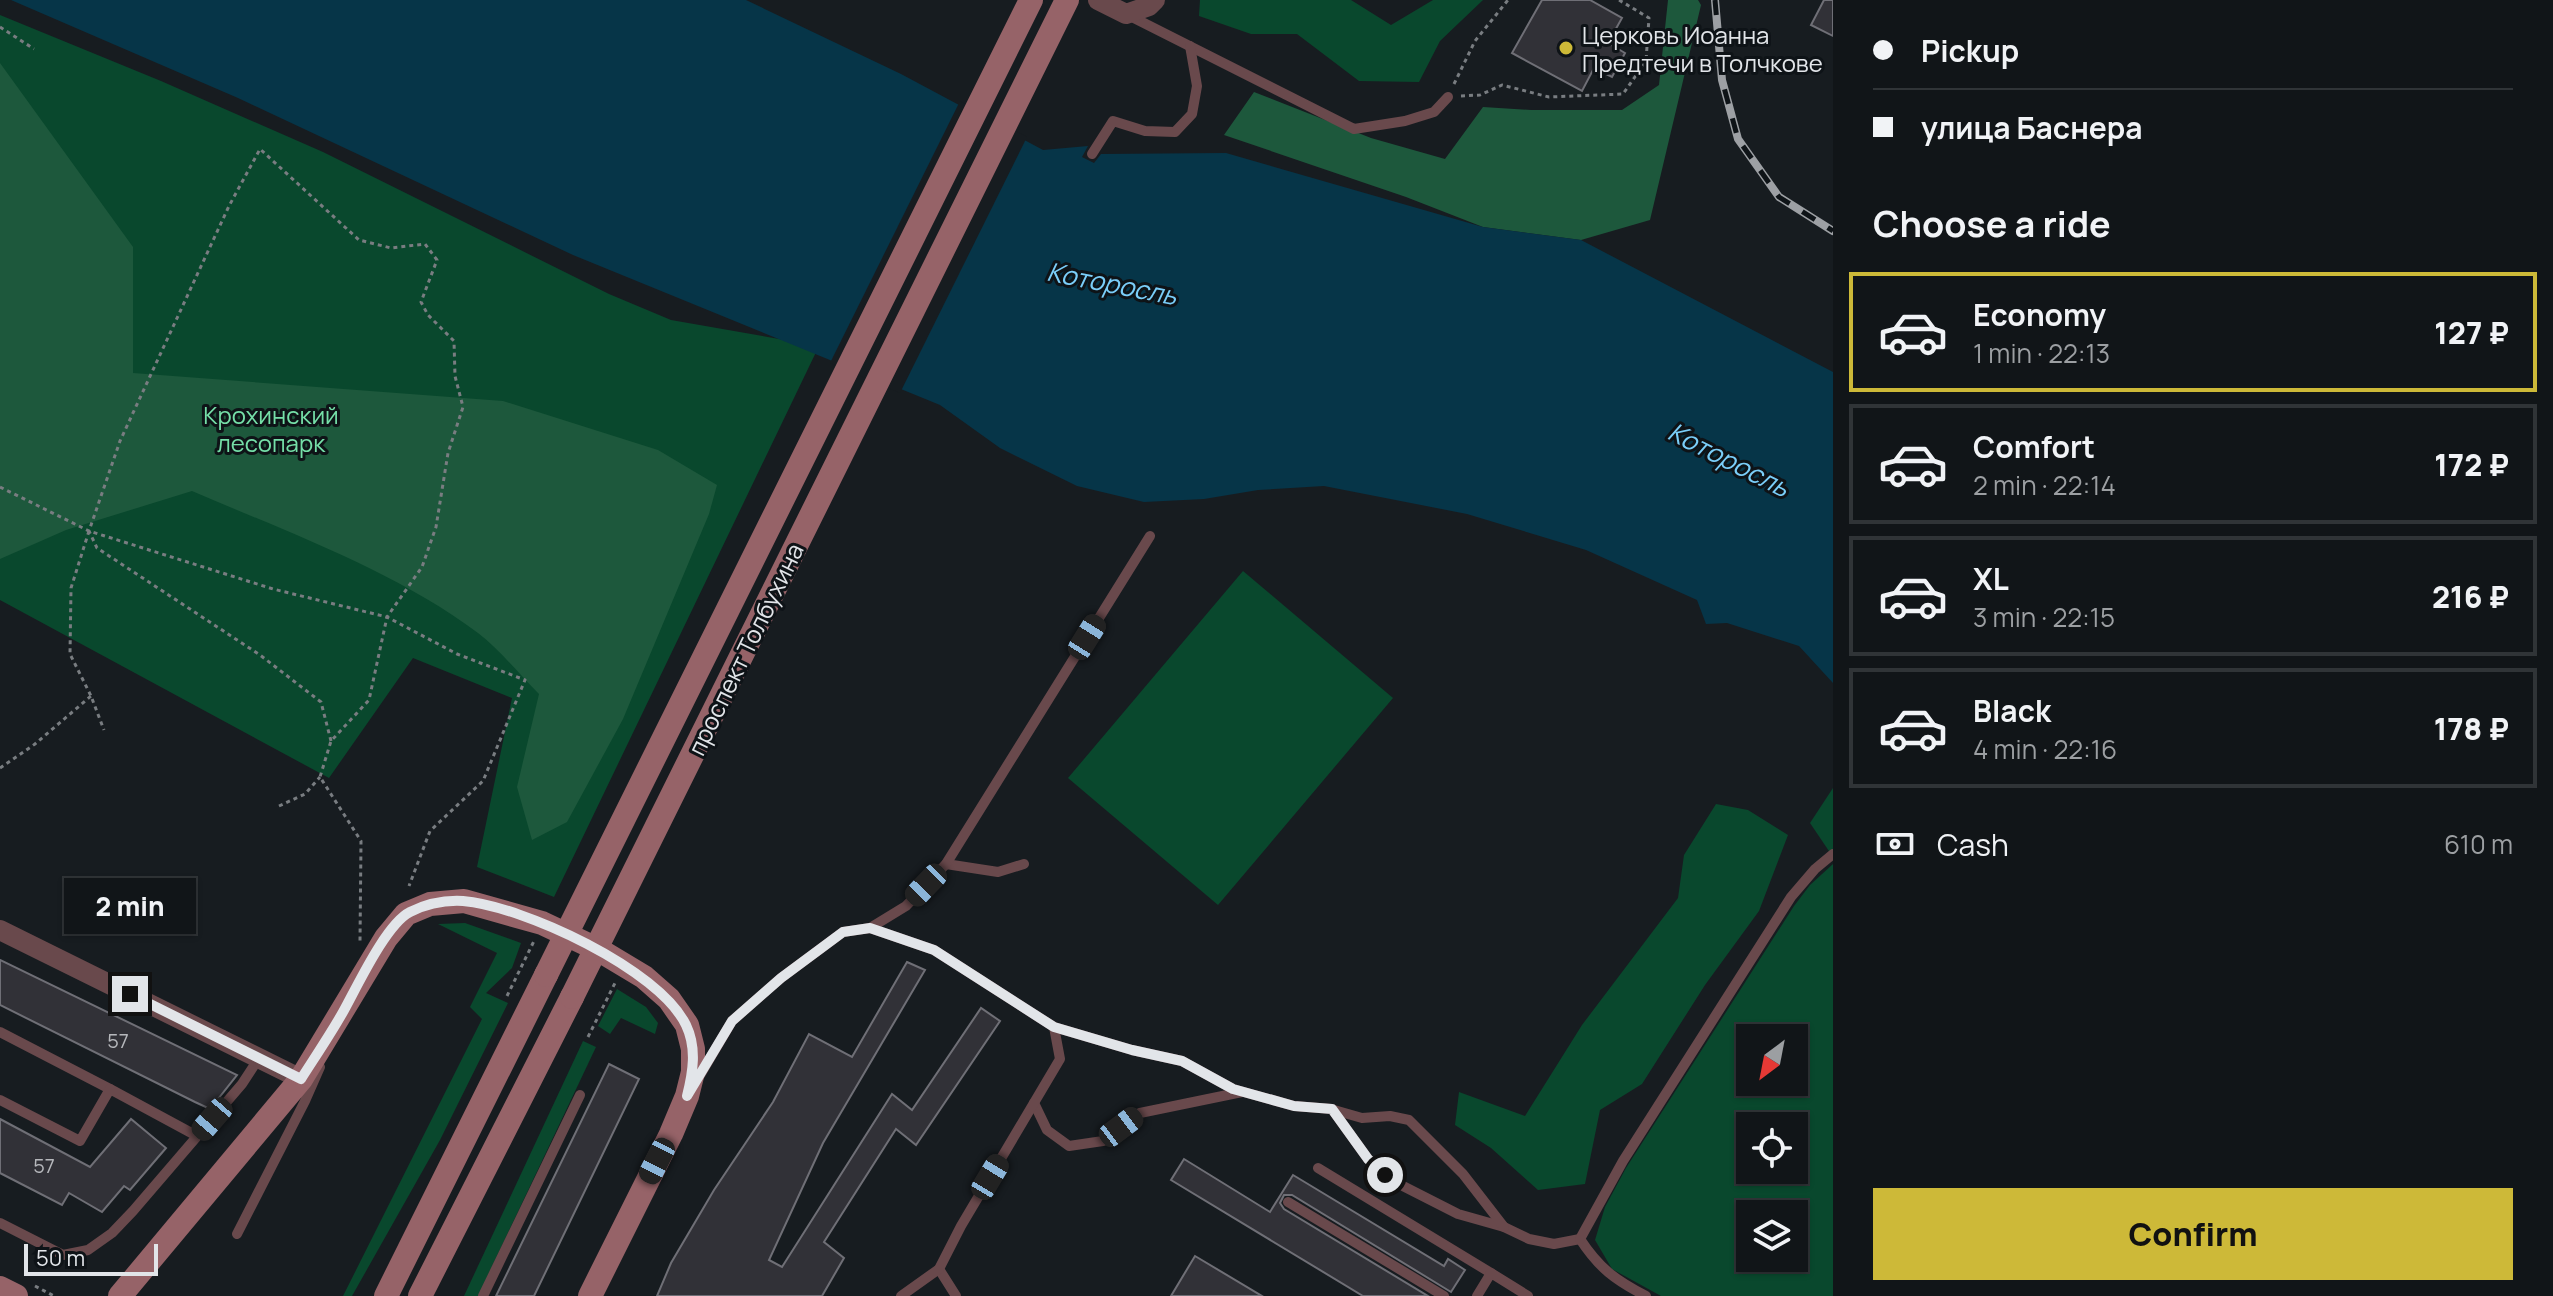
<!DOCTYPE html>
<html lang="en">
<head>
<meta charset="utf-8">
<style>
	:root { --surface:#111518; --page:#1e2225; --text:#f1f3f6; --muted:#9c9fa2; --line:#303437; --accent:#cdb938 }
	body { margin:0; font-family:Manrope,sans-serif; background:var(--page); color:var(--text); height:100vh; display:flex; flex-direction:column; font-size:30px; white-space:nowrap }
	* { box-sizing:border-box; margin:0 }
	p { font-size:26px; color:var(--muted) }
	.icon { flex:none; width:44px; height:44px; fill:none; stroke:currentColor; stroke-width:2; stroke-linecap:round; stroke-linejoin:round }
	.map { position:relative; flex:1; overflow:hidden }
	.drawer { display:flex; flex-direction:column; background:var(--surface); width:720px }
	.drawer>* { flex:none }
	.top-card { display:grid; align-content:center; height:176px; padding:0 40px; background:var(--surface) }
	.needle { width:52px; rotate:212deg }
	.fabs { position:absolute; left:1736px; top:1024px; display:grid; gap:16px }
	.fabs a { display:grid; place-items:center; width:72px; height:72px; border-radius:0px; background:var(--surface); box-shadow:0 2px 6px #0004,0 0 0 2px var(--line); font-size:40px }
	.scale { position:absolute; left:24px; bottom:20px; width:134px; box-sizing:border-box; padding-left:8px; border:4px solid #e2e5e9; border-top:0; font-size:22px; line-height:28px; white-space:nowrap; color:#e2e5e9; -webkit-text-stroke:6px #0e1317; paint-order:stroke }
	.end { position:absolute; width:36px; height:36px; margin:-18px; border:10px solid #e2e5e9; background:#111; box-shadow:0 0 0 4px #111 }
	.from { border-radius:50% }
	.bubble { position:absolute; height:56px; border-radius:0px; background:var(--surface); box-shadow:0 2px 6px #0004,0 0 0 2px var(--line); font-size:26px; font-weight:800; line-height:56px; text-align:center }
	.car { position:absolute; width:24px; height:48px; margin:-24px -12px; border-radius:10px; box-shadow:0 0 6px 2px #0007; background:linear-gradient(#222 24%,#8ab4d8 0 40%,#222 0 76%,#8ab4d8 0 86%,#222 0) }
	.top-card b { display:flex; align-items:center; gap:28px; height:76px; font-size:30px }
	.top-card b+b { border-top:2px solid var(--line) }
	.top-card i { width:20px; height:20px; background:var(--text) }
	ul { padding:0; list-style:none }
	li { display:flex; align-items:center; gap:24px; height:120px; margin:0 16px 12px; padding:0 24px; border:4px solid var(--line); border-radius:0px }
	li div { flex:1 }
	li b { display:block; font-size:30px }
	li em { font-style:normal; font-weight:800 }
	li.active { border-color:var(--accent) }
	li>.icon { width:72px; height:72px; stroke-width:1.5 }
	h2 { padding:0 40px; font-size:36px; line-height:96px }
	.pay { display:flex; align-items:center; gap:20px; height:88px; padding:0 40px; font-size:30px }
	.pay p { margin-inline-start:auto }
	.action { display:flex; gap:16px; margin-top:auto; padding:16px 40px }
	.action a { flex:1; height:92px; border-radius:0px; background:var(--accent); color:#111; font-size:32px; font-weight:800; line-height:92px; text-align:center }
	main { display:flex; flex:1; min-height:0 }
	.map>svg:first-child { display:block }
	.green { fill:#09482d; fill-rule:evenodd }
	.forest { fill:#1d583c }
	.water { fill:#063548 }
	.pier { fill:#171c20 }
	.building { fill:#313137; stroke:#6f6f76; stroke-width:2 }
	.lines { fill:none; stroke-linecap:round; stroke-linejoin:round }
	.path { stroke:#797d81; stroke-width:3; stroke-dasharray:4 4; stroke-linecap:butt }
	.lane { stroke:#69494c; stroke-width:10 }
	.street { stroke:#69494c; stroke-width:20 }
	.secondary { stroke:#966368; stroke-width:24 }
	.rail-casing { stroke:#9da0a4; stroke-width:8 }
	.rail { stroke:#0e1317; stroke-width:5; stroke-dasharray:15; stroke-linecap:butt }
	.secondary-bridge { stroke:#966368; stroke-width:24 }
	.route { stroke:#e2e5e9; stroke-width:10 }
	.poi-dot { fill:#cdb938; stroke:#0e1317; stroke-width:3 }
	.labels { text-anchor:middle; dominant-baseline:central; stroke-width:6; stroke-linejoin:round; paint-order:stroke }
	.number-label { font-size:20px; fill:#b6b8bc }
	.poi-label { font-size:24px; fill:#e2e5e9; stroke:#0e1317; text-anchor:start }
	.park-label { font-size:24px; fill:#75dfa8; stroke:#0e1317 }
	.street-label { font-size:24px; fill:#e2e5e9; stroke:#0e1317 }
	.water-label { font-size:26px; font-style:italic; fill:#7acef9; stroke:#0e1317 }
</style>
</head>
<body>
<main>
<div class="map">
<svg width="1833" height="1296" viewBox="0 0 1833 1296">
	<rect width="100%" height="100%" fill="#171c20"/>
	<g class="green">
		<path d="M1200,0H1351L1391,25L1433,0H1483L1440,41L1419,82L1359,81L1297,34H1251L1199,16Z"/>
		<path d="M0,15L161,81L323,152L609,294L671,320L819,346L554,897L477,867L512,698L413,658L329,778L0,600Z"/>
		<path d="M1243,571L1393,698L1218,905L1068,778Z"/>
		<path d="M1833,788V857L1810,823Z"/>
		<path d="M1716,804L1748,810L1788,835L1759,911L1705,985L1642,1084L1600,1110L1585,1184L1538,1190L1491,1148L1455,1125L1459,1092L1525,1116L1582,1025L1678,898L1684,855Z"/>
		<path d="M1833,864V1296H1661L1612,1269L1595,1240L1605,1207L1626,1168L1794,906L1810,885ZM1750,1038H1794V1082H1750ZM1750,1126H1794V1170H1750ZM1750,1214H1794V1258H1750Z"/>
		<path d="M465,923L521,943L512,968L486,993L508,1003L440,1140L352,1296H343L482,1019L470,1007L497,953L438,924Z"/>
		<path d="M617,989L646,1007L658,1023L655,1034L621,1018L610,1034L598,1026Z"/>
		<path d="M583,1041L596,1047L478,1296H464Z"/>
	</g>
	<g class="forest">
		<path d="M1668,0H1698L1701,5L1650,220L1581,240L1483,227L1406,197L1224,135L1254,92L1371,138L1445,159L1483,107L1531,110H1622L1659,85Z"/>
		<path d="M0,63L133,247V373L503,401L658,450L717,485L709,514L623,719L567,822L532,840L517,787L539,694C519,674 500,650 478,633C395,571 287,532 192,491L66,530L0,559Z"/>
	</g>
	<path class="water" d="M11,0H746L901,74L1043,150L1088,146L1082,157L1094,163L1101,154L1226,153L1483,227L1581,240L1833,372V683L1799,646L1727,623L1706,624L1697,600L1586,550L1467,514L1324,486L1258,490L1204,499L1144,502L1077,486L1000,448L940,405L573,255L238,98Z"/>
	<path class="pier" d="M960,101L1027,137L900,393L830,363Z"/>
	<g class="building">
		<path d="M1542,0H1590L1622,18L1608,43L1625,53L1612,77L1594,68L1582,91L1512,53Z"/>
		<path d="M1824,0H1833V36L1811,25Z"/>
		<path d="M0,960L237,1075L210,1109L195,1102L0,1005Z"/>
		<path d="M907,962L925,970L823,1143L769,1260L782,1267L892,1094L912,1110L981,1008L1000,1021L916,1145L896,1129L824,1242L844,1258L822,1296H657L671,1263L714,1190L773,1102L809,1034L852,1057Z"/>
		<path d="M609,1064L639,1079L534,1296H496Z"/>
		<path d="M0,1119L90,1167L131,1119L166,1148L130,1190L124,1186L102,1212L69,1193L62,1205L0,1173Z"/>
		<path d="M1184,1159L1270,1212L1293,1175L1444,1266L1448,1259L1465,1270L1451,1292L1292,1195H1284L1280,1203L1284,1209L1428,1296H1363L1171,1180Z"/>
		<path d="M1195,1256L1262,1296H1171Z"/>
	</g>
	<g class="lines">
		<g class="path">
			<path d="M0,27L34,49"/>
			<path d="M1454,84L1475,41L1508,0"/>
			<path d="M1461,96L1480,95L1502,85L1549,97L1623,94L1646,61L1649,18L1619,0"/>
			<path d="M0,487L89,531L273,589L387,617L457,654L525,680L483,781L430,831L409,886"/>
			<path d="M89,531L71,588L70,654L91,696L104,730"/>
			<path d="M331,741L321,702L260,655L97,548L89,531L120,441L229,206L260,149L359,240L391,248L425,244L437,260L421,302L428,315L454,341L455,376L463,407L448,453L436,527L422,567L387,617L369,700L331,741L320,777L361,841L360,941"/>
			<path d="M0,768L35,744L91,696"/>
			<path d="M279,806L305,794L320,777"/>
			<path d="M507,996L534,941"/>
			<path d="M588,1037L615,983"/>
			<path d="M35,1286L54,1296"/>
		</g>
		<g class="lane">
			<path d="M1128,15L1354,129L1405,121L1434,112L1448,97"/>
			<path d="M1092,154L1113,121L1145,131L1175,132L1192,114L1197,86L1190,46"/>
			<path d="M946,864L998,872L1024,864"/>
			<path d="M870,928L906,906L946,864L1150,536"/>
			<path d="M0,1032L110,1089"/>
			<path d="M699,1077L732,1021L781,978L843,932L870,928L934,950L1054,1027L1132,1050L1182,1061L1233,1089L1294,1106L1332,1109L1368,1159L1397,1183L1458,1214L1504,1227L1529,1239L1554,1244L1580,1239C1599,1268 1615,1280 1646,1296"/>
			<path d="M0,1100L80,1141L110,1089L197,1136"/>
			<path d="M1034,1103L1047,1130L1069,1146L1103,1141L1140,1113L1242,1092"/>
			<path d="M1334,1110L1362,1118L1390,1116L1409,1120L1463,1174L1504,1227"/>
			<path d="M1318,1168L1491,1273"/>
			<path d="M1288,1202L1444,1296"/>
			<path d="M0,1223L63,1255L88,1250L112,1233L133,1211L242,1084L259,1058"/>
			<path d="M237,1234L305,1101L320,1067"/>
			<path d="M1580,1239L1623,1161L1791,897L1815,869L1833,854"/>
			<path d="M939,1269L956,1296"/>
			<path d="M483,1296L580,1095"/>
			<path d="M901,1296L939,1269L961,1226L1060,1059L1054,1027"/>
			<path d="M1477,1296L1491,1273L1528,1296"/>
		</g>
		<g class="street">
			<path d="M1098,0L1126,14L1149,6L1155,0"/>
			<path d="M0,930L301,1079"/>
		</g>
		<g class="secondary">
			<path d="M0,1288L16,1296"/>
			<path d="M120,1296L301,1079L386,938L406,914L430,904L464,901L542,923L599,950L644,977L669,999L687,1025L693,1049V1072L687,1096L671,1134L590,1296"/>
			<path d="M386,1296L546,975"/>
			<path d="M420,1296L572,997"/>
		</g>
		<g class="rail-casing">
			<path id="rail" d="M1715,0L1722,80L1738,139L1779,197L1833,231"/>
		</g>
		<use href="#rail" class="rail"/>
		<g class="secondary-bridge">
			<path d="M546,975L1031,0"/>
			<path d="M572,997L1067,0"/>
		</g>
	</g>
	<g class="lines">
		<path class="route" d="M130,994L301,1079C315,1057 330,1035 343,1012C357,987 386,924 410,912C426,904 445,900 463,901C523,906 659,969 686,1025C697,1048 693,1072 687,1096L732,1021L781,978L843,932L870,928L934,950L1054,1027L1132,1050L1182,1061L1233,1089L1294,1106L1332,1109L1368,1159L1385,1175"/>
	</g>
	<circle class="poi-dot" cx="1566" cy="48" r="8"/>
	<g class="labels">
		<g class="number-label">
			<text x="118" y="1040">57</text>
			<text x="44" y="1165">57</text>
		</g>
		<g class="poi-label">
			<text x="1582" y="34">Церковь Иоанна<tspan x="1582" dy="28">Предтечи в Толчкове</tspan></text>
		</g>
		<g class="park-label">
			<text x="271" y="414">Крохинский<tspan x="271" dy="28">лесопарк</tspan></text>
		</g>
		<g class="street-label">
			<text transform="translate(745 649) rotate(-64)">проспект Толбухина</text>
		</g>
		<g class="water-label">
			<text transform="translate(1112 283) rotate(11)">Которосль</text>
			<text transform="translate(1729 459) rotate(27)">Которосль</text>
		</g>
	</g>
</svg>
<div class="fabs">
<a><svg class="needle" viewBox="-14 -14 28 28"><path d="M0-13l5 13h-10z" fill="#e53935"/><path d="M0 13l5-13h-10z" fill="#9c9fa2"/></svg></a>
<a><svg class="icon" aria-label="locate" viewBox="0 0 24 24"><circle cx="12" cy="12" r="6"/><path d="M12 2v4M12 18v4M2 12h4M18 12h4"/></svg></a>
<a><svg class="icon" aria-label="layers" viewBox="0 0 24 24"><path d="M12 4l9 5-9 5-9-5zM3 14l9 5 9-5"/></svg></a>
</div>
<div class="scale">50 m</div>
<i class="end from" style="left:1385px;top:1175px"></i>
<i class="end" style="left:130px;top:994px"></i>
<div class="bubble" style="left:64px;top:878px;width:132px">2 min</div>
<i class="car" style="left:1087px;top:637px;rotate:32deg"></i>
<i class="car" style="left:926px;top:885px;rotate:224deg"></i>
<i class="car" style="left:212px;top:1119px;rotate:221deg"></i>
<i class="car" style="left:1121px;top:1127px;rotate:53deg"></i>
<i class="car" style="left:657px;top:1161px;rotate:207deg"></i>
<i class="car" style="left:990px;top:1177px;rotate:31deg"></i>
</div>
<section class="drawer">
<div class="top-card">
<b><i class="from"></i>Pickup</b>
<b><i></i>улица Баснера</b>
</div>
<h2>Choose a ride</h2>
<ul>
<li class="active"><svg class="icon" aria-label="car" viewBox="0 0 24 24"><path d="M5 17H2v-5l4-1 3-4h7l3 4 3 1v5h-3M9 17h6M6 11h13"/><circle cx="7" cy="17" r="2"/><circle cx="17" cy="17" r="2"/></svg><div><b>Economy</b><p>1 min · 22:13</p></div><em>127 ₽</em></li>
<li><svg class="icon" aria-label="car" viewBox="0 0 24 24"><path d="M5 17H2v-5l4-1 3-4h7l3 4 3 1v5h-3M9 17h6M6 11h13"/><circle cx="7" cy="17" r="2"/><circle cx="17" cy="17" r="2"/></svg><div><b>Comfort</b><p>2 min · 22:14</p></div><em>172 ₽</em></li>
<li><svg class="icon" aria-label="car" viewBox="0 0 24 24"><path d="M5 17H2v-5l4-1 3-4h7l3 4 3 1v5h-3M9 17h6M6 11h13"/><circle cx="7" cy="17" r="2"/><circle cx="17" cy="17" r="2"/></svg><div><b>XL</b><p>3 min · 22:15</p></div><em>216 ₽</em></li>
<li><svg class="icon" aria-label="car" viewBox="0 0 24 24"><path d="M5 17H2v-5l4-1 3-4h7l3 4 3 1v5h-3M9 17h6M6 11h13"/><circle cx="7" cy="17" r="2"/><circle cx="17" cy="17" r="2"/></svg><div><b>Black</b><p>4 min · 22:16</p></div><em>178 ₽</em></li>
</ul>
<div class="pay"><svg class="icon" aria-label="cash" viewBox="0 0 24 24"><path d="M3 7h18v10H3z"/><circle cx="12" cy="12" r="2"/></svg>Cash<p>610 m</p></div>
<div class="action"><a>Confirm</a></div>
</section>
</main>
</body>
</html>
